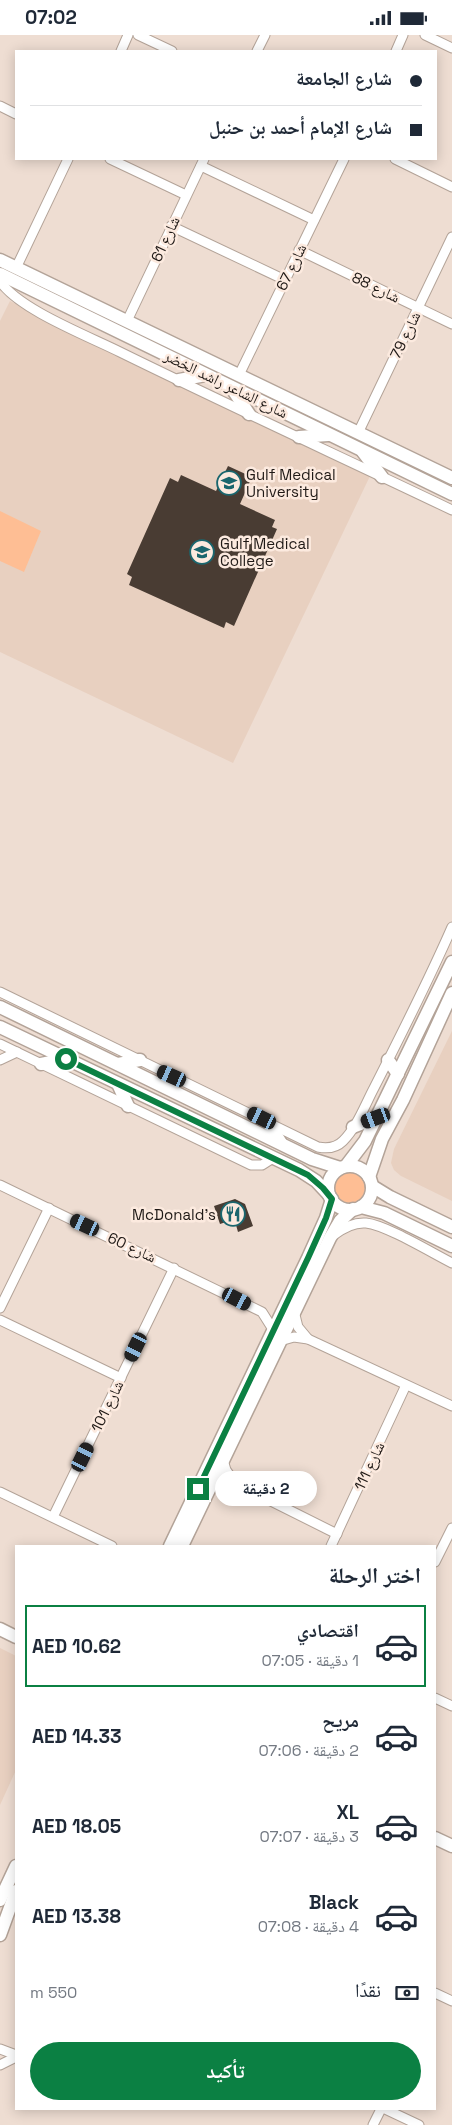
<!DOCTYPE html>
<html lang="ar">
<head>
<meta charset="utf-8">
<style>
	:root { --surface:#fff; --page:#f2f2f3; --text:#1f2937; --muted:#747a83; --line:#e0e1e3; --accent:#0b8043 }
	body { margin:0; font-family:"Space Grotesk","Noto Naskh Arabic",sans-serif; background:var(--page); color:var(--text); direction:rtl; height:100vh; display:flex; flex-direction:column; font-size:19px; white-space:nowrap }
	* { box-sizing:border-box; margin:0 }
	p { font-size:16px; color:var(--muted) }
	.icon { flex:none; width:28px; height:28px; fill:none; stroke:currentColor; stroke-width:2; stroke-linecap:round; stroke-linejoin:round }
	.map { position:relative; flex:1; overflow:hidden; direction:ltr }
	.side { position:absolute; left:15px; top:1510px; width:421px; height:565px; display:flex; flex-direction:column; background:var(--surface); border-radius:0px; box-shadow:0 2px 12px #0003; direction:rtl }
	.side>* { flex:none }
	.guide { position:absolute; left:15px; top:15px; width:422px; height:110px; border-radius:0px; box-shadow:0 2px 12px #0003; direction:rtl; display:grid; align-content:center; height:110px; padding:0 15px; background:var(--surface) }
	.end { position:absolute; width:22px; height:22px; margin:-11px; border:6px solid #0b8043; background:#fff; box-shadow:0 0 0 2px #fff }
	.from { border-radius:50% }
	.bubble { position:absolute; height:35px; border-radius:18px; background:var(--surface); box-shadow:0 2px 12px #0003; font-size:16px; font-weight:700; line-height:35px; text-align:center; direction:rtl }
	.car { position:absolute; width:15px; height:30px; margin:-15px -8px; border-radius:6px; box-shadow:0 0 4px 1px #0007; background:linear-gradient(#222 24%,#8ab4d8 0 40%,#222 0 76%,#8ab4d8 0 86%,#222 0) }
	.guide b { display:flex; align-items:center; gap:18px; height:48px; font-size:19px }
	.guide b+b { border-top:1px solid var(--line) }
	.guide i { width:12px; height:12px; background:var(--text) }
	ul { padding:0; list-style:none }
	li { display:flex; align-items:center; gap:15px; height:82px; margin:0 10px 8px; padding:0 5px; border:2px solid transparent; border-radius:0px }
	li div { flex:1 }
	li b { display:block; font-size:19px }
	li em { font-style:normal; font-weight:700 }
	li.on { border-color:var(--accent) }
	li>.icon { width:45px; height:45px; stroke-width:1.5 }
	h2 { padding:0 15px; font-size:22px; line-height:60px }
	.pay { display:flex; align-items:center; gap:12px; height:55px; padding:0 15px; font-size:19px }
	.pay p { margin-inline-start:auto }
	.primary-button { display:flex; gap:10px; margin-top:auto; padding:10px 15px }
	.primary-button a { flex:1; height:58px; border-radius:30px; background:var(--accent); color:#fff; font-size:20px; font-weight:700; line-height:58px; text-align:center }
	.status { display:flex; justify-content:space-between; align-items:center; height:35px; padding:0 25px; background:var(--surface); direction:ltr }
	.status svg { height:14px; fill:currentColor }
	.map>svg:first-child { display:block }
	.built { fill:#e8d0c0 }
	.green { fill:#febe94 }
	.building { fill:#493c33 }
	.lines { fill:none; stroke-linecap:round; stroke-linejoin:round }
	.street-casing { stroke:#b3a398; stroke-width:11 }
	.secondary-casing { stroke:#b3a398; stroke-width:15 }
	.street { stroke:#fff; stroke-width:9 }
	.secondary { stroke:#fff; stroke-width:12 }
	.route { stroke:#0b8043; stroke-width:6 }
	.labels { text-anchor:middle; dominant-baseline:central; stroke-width:5; stroke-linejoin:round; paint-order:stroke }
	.street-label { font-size:15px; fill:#1f1916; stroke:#fceadf }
	.poi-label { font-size:15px; fill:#1f1916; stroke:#fceadf; text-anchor:start }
</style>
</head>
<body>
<div class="status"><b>07:02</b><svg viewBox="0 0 49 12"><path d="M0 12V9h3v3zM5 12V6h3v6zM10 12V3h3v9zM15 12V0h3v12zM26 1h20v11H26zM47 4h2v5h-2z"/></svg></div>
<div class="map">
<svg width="452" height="2090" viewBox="0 0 452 2090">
	<rect width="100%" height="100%" fill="#eeddd2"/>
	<g class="built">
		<path d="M10,266L370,441L233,728L0,617V286Z"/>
		<path d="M452,996V1166L401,1141L394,1135L391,1128L394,1114Z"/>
		<path d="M0,1613L16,1621V1735L0,1770Z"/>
	</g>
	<g class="green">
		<path d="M0,476L41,496L24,537L0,526Z"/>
		<circle cx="350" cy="1152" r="19"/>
	</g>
	<g class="building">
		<path d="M228,431L252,442L240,469L275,485L272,492L277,494L234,591L226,587L224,593L129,550L132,542L127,539L170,443L178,447L181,440L216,456Z"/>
		<path d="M235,1164L245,1169L253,1191L238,1197L236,1190H228L226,1187L220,1189L214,1171Z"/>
	</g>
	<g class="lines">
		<g class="street-casing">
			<g id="street">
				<path d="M138,0L172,16"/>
				<path d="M425,0L452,13"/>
				<path d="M121,16L128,0"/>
				<path d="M257,16L265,0"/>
				<path d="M396,16L403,0"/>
				<path d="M0,71L16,79"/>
				<path d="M110,124L186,160"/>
				<path d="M395,124L452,152"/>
				<path d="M201,131L314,185"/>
				<path d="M171,191L285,245"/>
				<path d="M299,215L452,289"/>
				<path d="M16,233L68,124"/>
				<path d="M0,246C18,274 88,301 120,317C230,371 341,422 452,475"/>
				<path d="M127,286L204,124"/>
				<path d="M239,340L344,124"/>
				<path d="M358,398L452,202"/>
				<path d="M0,957L318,1112C328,1114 336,1113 343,1106C357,1092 365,1070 374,1053C401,1000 428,947 452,892"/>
				<path d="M0,1009L251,1130H262L273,1123"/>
				<path d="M0,1025L17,1017"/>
				<path d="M0,1150L262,1277L274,1296"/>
				<path d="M334,1200C343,1193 354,1187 366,1188C386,1190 432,1218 452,1228"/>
				<path d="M0,1273L49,1173"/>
				<path d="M294,1276L298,1292L308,1304"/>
				<path d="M0,1285L121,1343"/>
				<path d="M280,1306L294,1302L308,1304L452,1371"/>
				<path d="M223,1425L226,1435L235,1448L337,1499"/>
				<path d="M209,1453L219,1449L235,1448"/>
				<path d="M0,1457L112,1511"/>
				<path d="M53,1482L174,1233"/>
				<path d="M331,1511L406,1350"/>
				<path d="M435,1527L452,1493"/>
				<path d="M435,1663L452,1671"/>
				<path d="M435,1958L452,1966"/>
				<path d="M0,2014L16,2020"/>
				<path d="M0,2030L16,2022"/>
				<path d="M385,2074L419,2090"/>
				<path d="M373,2090L381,2074"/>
			</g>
		</g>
		<g class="secondary-casing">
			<g id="secondary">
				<path d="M0,225L452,443"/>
				<path d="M0,239L452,459"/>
				<path d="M179,345L206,340"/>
				<path d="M231,352L249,379"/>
				<path d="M299,402L328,400"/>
				<path d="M363,417L382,442"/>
				<path d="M0,972L312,1124L340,1133"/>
				<path d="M0,992L299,1135L316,1146L330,1161"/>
				<path d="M388,1025L398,1039"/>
				<path d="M41,1029L66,1024"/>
				<path d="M118,1029L140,1025"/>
				<path d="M118,1049L128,1071"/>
				<path d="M267,1086L281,1108"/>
				<path d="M353,1092L376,1083"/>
				<path d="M346,1131L365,1106L452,927"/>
				<circle cx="350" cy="1153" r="22"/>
				<path d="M369,1142L382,1104L403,1065L452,958"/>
				<path d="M372,1151L390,1162L452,1192"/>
				<path d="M361,1172L384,1178L452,1211"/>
				<path d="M170,1511L308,1223L326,1183L332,1164"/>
				<path d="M182,1511L330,1203L340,1186L353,1174"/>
				<path d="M0,1594L16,1602"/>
				<path d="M435,1803L452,1811"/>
				<path d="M0,1865L16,1831"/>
				<path d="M0,1900L16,1856"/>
			</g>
		</g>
		<use href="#street" class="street"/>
		<use href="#secondary" class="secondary"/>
	</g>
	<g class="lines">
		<path class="route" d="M66,1024L308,1140L323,1153L332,1164L326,1183L308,1223L198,1454"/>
	</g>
	<defs>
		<g id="university-ring" transform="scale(1.25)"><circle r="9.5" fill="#fceadf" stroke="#1a666e" stroke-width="1.5"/><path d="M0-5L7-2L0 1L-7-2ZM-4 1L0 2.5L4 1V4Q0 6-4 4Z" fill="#1a666e"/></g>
		<g id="restaurant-ring" transform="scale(1.25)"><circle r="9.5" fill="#fceadf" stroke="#1a666e" stroke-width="1.5"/><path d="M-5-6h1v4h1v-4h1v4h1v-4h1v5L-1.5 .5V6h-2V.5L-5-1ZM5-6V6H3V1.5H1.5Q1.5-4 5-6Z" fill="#1a666e"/></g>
	</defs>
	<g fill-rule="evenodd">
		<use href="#university-ring" x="229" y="448"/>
		<use href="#university-ring" x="202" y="517"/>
		<use href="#restaurant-ring" x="233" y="1179"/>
	</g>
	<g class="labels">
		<g class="street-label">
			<text transform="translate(165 204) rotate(-65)">شارع 61</text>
			<text transform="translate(291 232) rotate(-64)">شارع 67</text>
			<text transform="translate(376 252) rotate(26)">شارع 88</text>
			<text transform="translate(405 300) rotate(-64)">شارع 79</text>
			<text transform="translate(226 349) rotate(26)">شارع الشاعر راشد الخضر</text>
			<text transform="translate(132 1212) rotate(25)">شارع 60</text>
			<text transform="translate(107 1371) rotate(-64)">شارع 101</text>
			<text transform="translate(369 1431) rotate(-65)">شارع 111</text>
		</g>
		<g class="poi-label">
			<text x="246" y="439">Gulf Medical<tspan x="246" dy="17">University</tspan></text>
			<text x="220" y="508">Gulf Medical<tspan x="220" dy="17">College</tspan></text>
			<text x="216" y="1179" text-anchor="end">McDonald's</text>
		</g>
	</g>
</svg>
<i class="end from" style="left:66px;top:1024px"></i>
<i class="end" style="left:198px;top:1454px"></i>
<div class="bubble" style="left:215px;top:1436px;width:102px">2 دقيقة</div>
<i class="car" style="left:172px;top:1041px;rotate:294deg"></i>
<i class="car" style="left:262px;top:1083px;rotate:296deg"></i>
<i class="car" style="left:376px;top:1083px;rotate:250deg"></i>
<i class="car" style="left:85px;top:1190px;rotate:295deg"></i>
<i class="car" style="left:237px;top:1264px;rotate:117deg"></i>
<i class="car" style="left:136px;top:1312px;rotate:206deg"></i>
<i class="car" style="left:83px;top:1422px;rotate:26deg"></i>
<div class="guide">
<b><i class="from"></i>شارع الجامعة</b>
<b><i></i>شارع الإمام أحمد بن حنبل</b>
</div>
<section class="side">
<h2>اختر الرحلة</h2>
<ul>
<li class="on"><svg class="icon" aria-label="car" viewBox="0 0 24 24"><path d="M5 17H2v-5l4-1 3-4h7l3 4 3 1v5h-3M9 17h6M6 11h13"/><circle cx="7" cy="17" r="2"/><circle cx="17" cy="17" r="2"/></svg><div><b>اقتصادي</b><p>1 دقيقة · 07:05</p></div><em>AED 10.62</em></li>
<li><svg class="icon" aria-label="car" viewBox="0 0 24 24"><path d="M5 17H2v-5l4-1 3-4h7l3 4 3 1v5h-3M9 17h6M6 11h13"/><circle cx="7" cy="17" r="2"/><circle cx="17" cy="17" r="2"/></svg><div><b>مريح</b><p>2 دقيقة · 07:06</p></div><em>AED 14.33</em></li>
<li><svg class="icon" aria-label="car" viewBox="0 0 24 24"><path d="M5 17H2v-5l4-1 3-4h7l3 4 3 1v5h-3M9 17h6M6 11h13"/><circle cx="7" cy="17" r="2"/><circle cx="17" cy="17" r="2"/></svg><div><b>XL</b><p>3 دقيقة · 07:07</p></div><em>AED 18.05</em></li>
<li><svg class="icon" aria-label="car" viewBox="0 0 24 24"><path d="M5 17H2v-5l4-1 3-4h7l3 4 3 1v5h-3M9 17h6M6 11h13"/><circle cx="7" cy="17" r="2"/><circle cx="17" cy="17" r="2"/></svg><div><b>Black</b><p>4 دقيقة · 07:08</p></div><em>AED 13.38</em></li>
</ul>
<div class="pay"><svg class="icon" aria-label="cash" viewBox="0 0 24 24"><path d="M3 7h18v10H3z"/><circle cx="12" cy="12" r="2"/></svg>نقدًا<p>550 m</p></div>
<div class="primary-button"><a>تأكيد</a></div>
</section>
</div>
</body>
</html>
